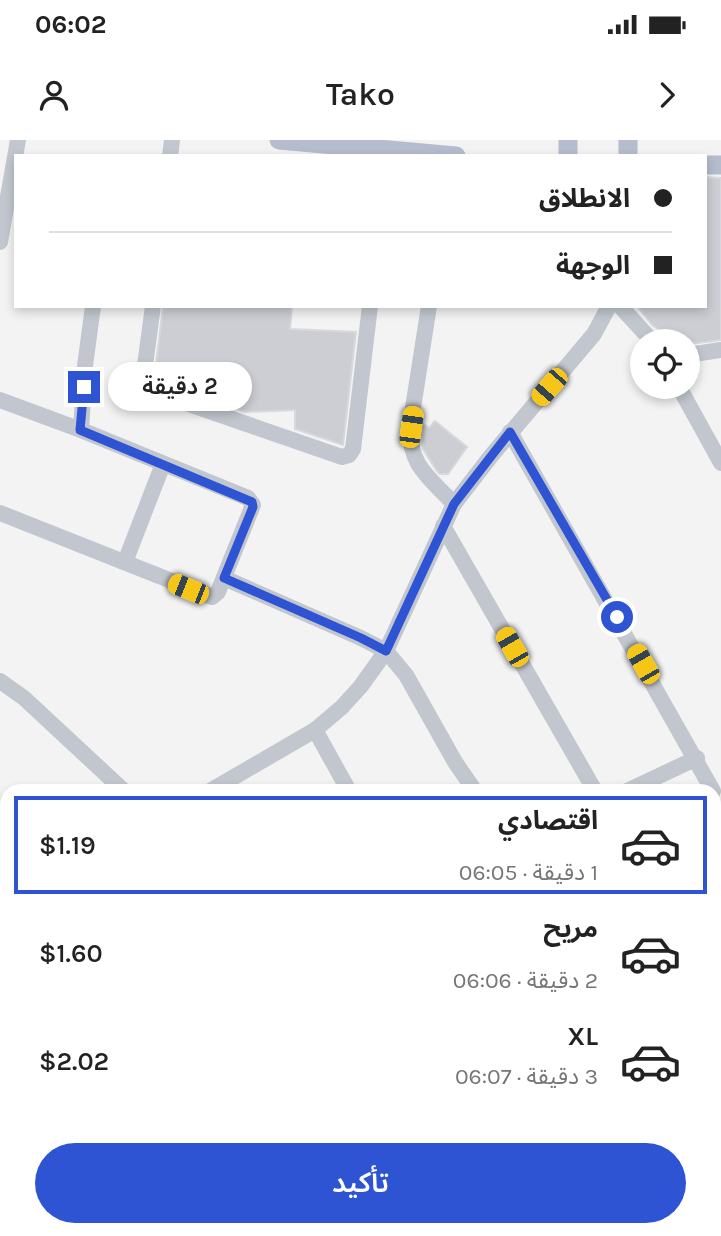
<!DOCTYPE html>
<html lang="ar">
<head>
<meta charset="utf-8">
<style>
	:root { --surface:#fff; --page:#f2f2f2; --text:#222; --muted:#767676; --line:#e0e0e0; --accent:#2e54d3 }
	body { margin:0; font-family:Karla,"Noto Sans Arabic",sans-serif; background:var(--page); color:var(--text); direction:rtl; height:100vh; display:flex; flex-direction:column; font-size:26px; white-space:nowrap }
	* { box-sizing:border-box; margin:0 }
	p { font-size:23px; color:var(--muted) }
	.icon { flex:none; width:38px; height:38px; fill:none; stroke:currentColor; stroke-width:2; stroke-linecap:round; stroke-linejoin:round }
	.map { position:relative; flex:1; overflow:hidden; direction:ltr }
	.panel { position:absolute; left:0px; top:644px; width:721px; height:453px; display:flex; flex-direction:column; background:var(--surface); border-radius:21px 21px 0 0; box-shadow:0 4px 10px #0003; direction:rtl }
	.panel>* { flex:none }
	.banner { position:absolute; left:14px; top:14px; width:693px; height:154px; border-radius:0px; box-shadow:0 4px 10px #0003; direction:rtl; display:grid; align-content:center; height:154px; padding:0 35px; background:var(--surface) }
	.buttons { position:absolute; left:630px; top:189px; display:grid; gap:14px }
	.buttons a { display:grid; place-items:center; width:70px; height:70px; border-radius:50%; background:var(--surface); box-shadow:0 4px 10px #0003; font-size:35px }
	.end { position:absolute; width:32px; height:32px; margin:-16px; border:9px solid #2e54d3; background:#fff; box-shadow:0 0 0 4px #fff }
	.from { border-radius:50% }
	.bubble { position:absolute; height:49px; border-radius:24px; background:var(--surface); box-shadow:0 4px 10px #0003; font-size:23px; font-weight:600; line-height:49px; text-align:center; direction:rtl }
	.car { position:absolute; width:21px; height:42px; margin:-21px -10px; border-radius:9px; box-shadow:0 0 5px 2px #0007; background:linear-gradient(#f5c518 24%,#345 0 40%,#f5c518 0 76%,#345 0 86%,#f5c518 0) }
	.banner b { display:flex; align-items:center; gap:24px; height:66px; font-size:26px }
	.banner b+b { border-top:2px solid var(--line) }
	.banner i { width:18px; height:18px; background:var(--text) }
	ul { padding:12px 0 0; list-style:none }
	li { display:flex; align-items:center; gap:21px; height:98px; margin:0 14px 10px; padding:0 21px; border:4px solid transparent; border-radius:0px }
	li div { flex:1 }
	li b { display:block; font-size:26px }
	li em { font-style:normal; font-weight:600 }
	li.selected { border-color:var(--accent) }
	li>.icon { width:63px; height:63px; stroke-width:1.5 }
	.button { display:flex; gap:14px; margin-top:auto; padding:14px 35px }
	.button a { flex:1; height:80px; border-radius:42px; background:var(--accent); color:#fff; font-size:28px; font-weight:600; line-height:80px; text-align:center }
	.status { display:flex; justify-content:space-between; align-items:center; height:49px; padding:0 35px; background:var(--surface); direction:ltr }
	.status svg { height:19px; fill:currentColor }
	header { display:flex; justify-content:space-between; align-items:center; height:91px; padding:0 35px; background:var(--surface); font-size:32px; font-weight:600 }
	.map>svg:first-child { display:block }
	.cemetery { fill:url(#cemetery-stones) }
	.building { fill:#cdced4; stroke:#d7d8dd; stroke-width:2 }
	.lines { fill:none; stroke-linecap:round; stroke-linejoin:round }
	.minor { stroke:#c2c7cf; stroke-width:16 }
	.major { stroke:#b5bcce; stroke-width:19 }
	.route { stroke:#2e54d3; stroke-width:9 }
</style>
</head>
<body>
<div class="status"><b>06:02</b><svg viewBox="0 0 49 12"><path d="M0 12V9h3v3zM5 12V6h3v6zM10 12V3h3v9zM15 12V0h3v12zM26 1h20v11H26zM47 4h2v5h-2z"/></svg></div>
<header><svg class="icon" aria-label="forward" viewBox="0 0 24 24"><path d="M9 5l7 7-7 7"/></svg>Tako<svg class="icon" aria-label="person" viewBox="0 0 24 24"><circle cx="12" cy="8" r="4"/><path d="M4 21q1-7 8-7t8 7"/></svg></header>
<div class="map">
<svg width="721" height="1096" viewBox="0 0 721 1096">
	<defs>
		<pattern id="cemetery-stones" width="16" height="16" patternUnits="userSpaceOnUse" patternTransform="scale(1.75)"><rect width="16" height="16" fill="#c7ecdd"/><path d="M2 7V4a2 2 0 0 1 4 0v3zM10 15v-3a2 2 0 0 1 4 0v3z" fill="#adccc0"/></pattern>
	</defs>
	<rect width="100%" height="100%" fill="#f4f3f3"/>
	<path class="cemetery" d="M7,1074V1090H132L154,1094L172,1090H475L480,1096H0V1075Z"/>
	<g class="building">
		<path d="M705,37L721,38V200L688,204V201H678L652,185L637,166H705Z"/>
		<path d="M163,166L292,167L290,189L356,192L343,305L295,289V270L245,272L222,264V258L186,252L154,241Z"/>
		<path d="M435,281L467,307L448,334H440L437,331L423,309L421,282L429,288Z"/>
	</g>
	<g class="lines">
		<g class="minor">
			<path d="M170,16L172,0"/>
			<path d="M0,102L18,0"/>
			<path d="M153,166L143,240L144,246L148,250L342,317L349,315L353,309L370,166"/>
			<path d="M429,166L410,287C409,326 429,337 454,364"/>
			<path d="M620,166L652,201"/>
			<path d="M688,215L721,210"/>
			<path d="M679,247L721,323"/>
			<path d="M0,260L81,290L248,358L253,365L218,452L212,457L0,373"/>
			<path d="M81,290L85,226L93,166"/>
			<path d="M510,292L713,651"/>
			<path d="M443,386L595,651"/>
			<path d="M125,422L163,324"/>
			<path d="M224,438L361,498L386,511L406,535L455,622L475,651"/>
			<path d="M0,541L24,558L124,651"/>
			<path d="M315,590L349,651"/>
			<path d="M210,651L315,590L342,567L361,546L386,511L454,364L491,316L594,194L609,166"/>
			<path d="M627,651L697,618"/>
			<path d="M714,750L721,747"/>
			<path d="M0,775L7,771"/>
			<path d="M714,890L721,895"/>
			<path d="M0,954L7,971"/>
			<path d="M0,1000H7"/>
			<path d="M560,1090L566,1096"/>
			<path d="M604,1096L606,1090"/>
			<path d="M672,1096L674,1090"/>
		</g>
		<g class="major">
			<path d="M279,0L456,16"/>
			<path d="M568,16V0"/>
			<path d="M628,16V0"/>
			<path d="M705,25H721"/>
		</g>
	</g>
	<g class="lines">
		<path class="route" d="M84,247L80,290L252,362L253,367L224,438L361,498L386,511L454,364L510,292L617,477"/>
	</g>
</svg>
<div class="buttons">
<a><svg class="icon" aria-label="locate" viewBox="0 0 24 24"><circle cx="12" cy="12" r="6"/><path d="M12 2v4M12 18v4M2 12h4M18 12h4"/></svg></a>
</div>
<i class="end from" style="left:617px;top:477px"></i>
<i class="end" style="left:84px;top:247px"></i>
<div class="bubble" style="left:108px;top:222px;width:144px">2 دقيقة</div>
<i class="car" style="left:549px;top:247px;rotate:221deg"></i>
<i class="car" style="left:411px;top:287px;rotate:8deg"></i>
<i class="car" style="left:188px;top:449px;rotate:292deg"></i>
<i class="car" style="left:512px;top:507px;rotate:330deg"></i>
<i class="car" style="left:643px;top:524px;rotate:330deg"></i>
<div class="banner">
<b><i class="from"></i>الانطلاق</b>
<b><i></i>الوجهة</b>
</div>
<section class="panel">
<ul>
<li class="selected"><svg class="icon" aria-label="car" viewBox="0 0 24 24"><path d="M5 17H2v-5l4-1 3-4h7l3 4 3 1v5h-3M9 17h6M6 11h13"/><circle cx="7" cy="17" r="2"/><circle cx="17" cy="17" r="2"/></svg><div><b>اقتصادي</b><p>1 دقيقة · 06:05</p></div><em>$1.19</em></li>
<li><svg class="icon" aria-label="car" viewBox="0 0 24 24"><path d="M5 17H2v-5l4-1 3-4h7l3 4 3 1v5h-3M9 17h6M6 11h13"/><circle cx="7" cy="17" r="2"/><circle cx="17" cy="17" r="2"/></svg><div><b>مريح</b><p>2 دقيقة · 06:06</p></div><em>$1.60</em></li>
<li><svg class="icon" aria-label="car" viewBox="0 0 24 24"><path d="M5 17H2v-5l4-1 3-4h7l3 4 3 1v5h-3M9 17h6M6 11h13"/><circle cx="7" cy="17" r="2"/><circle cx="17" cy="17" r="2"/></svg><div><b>XL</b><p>3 دقيقة · 06:07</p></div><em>$2.02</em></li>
</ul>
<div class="button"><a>تأكيد</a></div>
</section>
</div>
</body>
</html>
